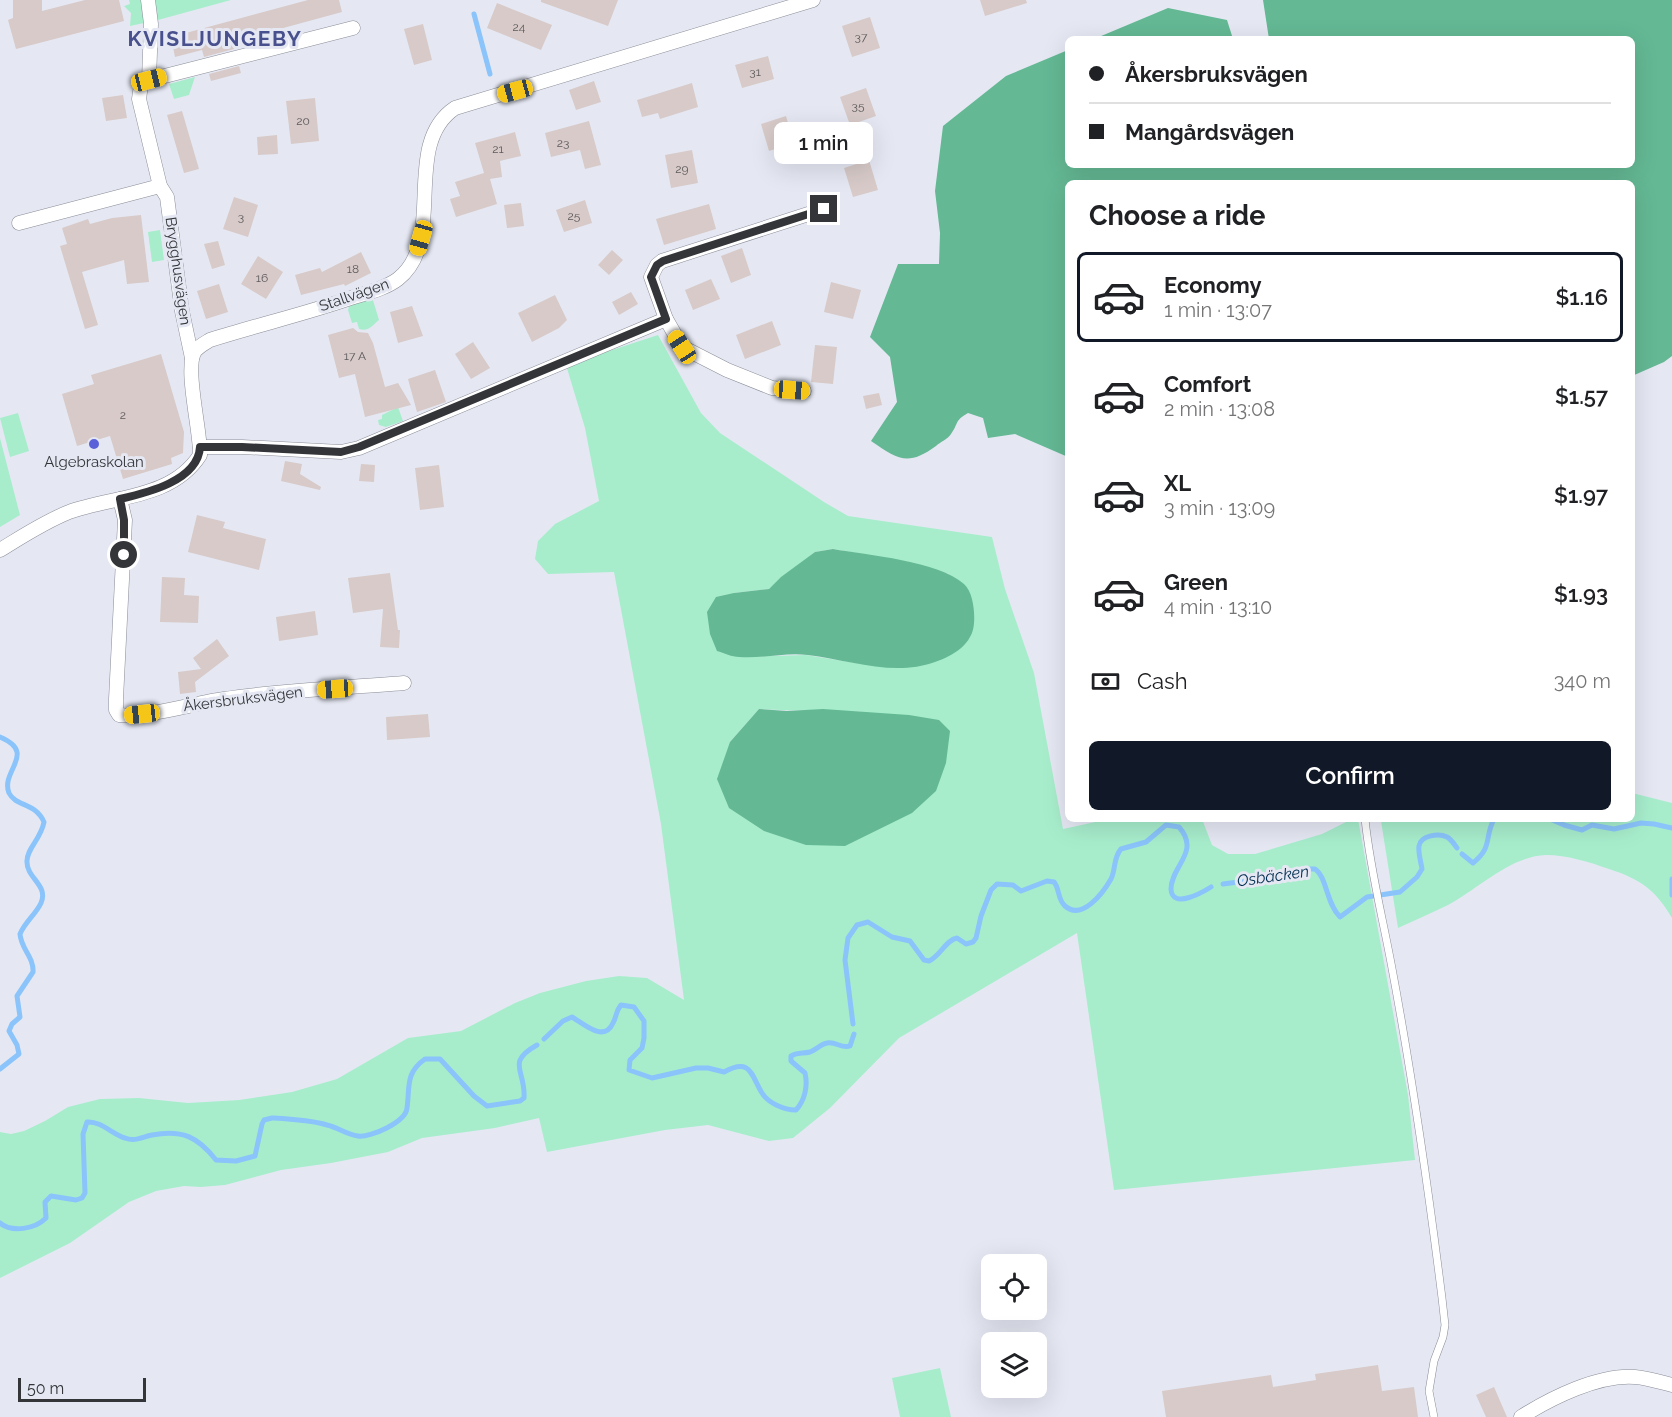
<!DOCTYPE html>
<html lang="en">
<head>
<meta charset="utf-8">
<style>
	:root { --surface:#fff; --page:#f2f2f2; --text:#202124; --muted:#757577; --line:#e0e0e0; --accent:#111827 }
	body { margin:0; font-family:Raleway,sans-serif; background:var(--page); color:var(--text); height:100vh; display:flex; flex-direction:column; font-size:22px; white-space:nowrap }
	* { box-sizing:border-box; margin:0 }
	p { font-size:20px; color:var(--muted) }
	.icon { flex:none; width:33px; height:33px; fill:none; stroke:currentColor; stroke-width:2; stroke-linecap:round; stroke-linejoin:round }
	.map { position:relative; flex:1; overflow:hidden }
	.panel { position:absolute; left:1065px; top:180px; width:570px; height:642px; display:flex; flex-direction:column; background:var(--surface); border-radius:9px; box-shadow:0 6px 24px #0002 }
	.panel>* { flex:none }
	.guide { position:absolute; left:1065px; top:36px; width:570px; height:132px; border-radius:9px; box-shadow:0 6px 24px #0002; display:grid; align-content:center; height:132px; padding:0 24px; background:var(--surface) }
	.fabs { position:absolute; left:981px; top:1254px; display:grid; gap:12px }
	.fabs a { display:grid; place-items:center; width:66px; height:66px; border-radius:9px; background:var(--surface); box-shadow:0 6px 24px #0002; font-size:30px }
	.scale { position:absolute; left:18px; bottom:15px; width:128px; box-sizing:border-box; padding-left:6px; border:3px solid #343539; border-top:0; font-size:16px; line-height:21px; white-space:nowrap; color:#343539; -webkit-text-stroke:4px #e5e8f3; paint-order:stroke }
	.end { position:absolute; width:27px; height:27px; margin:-14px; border:8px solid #343539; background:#fff; box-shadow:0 0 0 3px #fff }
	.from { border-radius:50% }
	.bubble { position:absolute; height:42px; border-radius:9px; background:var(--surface); box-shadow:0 6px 24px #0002; font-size:20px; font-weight:600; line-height:42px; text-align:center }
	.car { position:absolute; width:18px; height:36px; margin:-18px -9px; border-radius:8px; box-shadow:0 0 4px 2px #0007; background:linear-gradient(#f5c518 24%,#345 0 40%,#f5c518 0 76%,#345 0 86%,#f5c518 0) }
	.guide b { display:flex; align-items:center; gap:21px; height:57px; font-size:22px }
	.guide b+b { border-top:2px solid var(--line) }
	.guide i { width:15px; height:15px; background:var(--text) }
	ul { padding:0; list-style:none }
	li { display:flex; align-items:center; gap:18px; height:90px; margin:0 12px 9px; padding:0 12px; border:3px solid transparent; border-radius:9px }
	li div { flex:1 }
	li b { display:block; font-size:22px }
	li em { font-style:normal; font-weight:600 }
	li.current { border-color:var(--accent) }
	li>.icon { width:54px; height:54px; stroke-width:1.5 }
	h2 { padding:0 24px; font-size:27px; line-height:72px }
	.pay { display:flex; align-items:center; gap:15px; height:66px; padding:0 24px; font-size:22px }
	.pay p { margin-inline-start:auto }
	.button { display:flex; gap:12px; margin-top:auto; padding:12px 24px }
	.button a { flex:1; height:69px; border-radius:9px; background:var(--accent); color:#fff; font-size:24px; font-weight:600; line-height:69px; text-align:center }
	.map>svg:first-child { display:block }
	.green { fill:#a7edcc; fill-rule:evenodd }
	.forest { fill:#64b894 }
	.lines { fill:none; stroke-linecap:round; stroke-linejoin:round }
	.stream { stroke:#8ac4fb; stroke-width:5 }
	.building { fill:#d7cac8 }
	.lane-casing { stroke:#8a8d97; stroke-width:8 }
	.street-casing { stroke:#8a8d97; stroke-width:15 }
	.lane { stroke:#fff; stroke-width:7 }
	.street { stroke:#fff; stroke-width:14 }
	.route { stroke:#343539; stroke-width:8 }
	.poi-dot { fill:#5960d8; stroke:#e5e8f3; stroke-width:2 }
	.labels { text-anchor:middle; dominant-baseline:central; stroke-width:6; stroke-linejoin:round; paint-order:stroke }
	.number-label { font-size:12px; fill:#5d5a5d }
	.street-label { font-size:15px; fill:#343539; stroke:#e5e8f3 }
	.poi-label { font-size:15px; fill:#343539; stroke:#e5e8f3 }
	.water-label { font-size:16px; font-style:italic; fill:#002d4f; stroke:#e5e8f3 }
	.district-label { font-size:21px; font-weight:bold; letter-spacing:1.5px; fill:#48508d; stroke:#e5e8f3 }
</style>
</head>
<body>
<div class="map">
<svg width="1672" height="1417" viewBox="0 0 1672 1417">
	<rect width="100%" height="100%" fill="#e5e8f3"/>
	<g class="green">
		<path d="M129,0H141L144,23L130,26L131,13L124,6L130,4Z"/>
		<path d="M154,0H231L158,20Z"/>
		<path d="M195,77L189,95L174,99L169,84Z"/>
		<path d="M160,230L164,260L152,262L148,232Z"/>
		<path d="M372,297L379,320C372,326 368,332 359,329L357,322L352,323L348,310L350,303Z"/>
		<path d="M658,335L701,413L720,433L824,502L848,516L992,537L1005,589L1034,673L1063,829L1109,819H1202L1212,845L1228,854H1255L1322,834L1352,819H1358L1408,1095L1415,1160L1114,1190L1077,933L899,1038L830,1108L793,1138L769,1141L708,1125L665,1130L547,1152L539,1118L495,1128L422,1138L388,1152L331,1163L281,1170L225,1185L201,1187L184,1186L156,1191L129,1202L70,1243L0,1278V1132L11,1134L24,1131L45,1121L68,1107L100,1099L139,1098L188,1103L239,1100L292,1092L337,1079L408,1038L461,1031L515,1003L540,993L586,981L619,976L647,978L684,1000L661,824L614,572L548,574L535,559L538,541L555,524L599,501L585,428L566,365ZM833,549L914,563L949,574L902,668L856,663L806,655L737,657L734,593L769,589L815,552ZM759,709C794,711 829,710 863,712L730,742Z"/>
		<path d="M398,407L403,421L386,427L379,425L378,420L382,419V415Z"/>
		<path d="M18,413L29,451L10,457L0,418Z"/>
		<path d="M0,438L20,515L0,527Z"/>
		<path d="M1632,793L1672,803V918C1656,890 1640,879 1609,869C1589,862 1567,855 1546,855C1511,856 1478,889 1448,905C1432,913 1415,920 1398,928L1381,821L1412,819H1632Z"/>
		<path d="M940,1368L951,1417H900L892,1378Z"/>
	</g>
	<g class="forest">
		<path d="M1263,0H1672V356L1664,362L1632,376V183H1068V457L1015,434L988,438L983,418L968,413C954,421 959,423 951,434C948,439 940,442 936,446C907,467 898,459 871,441L897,402L890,357L870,337L898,264H939L940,233L935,191L943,126L1006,76L1068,50V165H1632V39H1269Z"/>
		<path d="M1168,8L1227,20L1233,39H1094Z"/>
		<path d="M833,549C867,555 939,561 964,584C973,592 975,612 974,623C973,644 953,656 935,662C894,677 849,660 808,655C785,652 762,659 739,657C732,657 724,653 717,651L710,634L707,612L716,597L734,593L769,589L781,577L815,552Z"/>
		<path d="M759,709L787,711L823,709L909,715L939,720L950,731L946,763L936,791L912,813L845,846L806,845L764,831L729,808L717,779L730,742Z"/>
	</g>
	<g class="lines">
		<g class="stream">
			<path d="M474,14L490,74"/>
			<path d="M0,737C38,753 0,771 9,793C16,807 35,802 44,822C41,839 27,848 27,861C26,878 49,885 41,903C36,914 25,922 20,934C21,949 34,957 33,972L17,996L20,1017L12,1024L9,1031L17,1045L19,1054L0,1069"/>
			<path d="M1550,819L1564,825L1582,830L1592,825L1614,829L1641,823L1654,824L1672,828"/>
			<path d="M1462,854L1473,863C1493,847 1484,838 1494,819"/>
			<path d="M1672,879V895"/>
			<path d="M1223,884L1246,881L1259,875L1282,877L1303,869H1315C1327,877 1326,903 1340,917L1367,897L1400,892L1417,877L1422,869C1421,862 1418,853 1419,846C1421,835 1439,833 1447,837C1452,840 1454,844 1457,848"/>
			<path d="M853,1024L845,960L848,938L857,925L868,922L892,937L910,941L924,960L929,961C940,956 946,940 957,938L966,944L973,942L976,938L981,916L991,890L997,884L1013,885L1021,891L1047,881L1054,882C1060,889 1057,899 1065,906C1082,921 1103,893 1111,879C1116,869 1113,858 1121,849L1146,842L1166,825L1179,827C1201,852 1171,866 1171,889C1172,910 1203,892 1211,887"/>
			<path d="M544,1039L563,1021L572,1017C584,1024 604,1043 613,1023C617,1016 615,1012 621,1005L634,1007L644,1021V1038L642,1048L630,1060L629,1070L652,1078L696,1068H708L724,1072C751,1057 751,1075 762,1093C768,1103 784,1110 796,1110C805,1100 808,1086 805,1073L791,1061V1056C798,1052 803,1054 810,1052C816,1050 821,1044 827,1043C836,1041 841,1049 850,1046L854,1034"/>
			<path d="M0,1223C12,1233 35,1229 46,1218L45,1202L51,1196L76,1200L82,1198L85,1193L83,1134L87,1122C101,1121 112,1134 125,1138C135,1142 142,1137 152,1135C182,1129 198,1137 216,1160L236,1161L255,1156L262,1124L264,1120L272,1118C290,1119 310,1120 327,1125C337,1127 347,1135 358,1136C370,1138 406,1122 407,1108C410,1087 405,1073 425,1059H440L474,1096L487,1106L520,1101L524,1098C526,1070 505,1063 537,1045"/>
		</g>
	</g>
	<g class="building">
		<path d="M13,0H42V11L85,0H119L124,21L16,49L8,20L13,18Z"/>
		<path d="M308,0H339L342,12L232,42L234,49L204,57L202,50L175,57L171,37Z"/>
		<path d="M541,0H618L608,26L541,2Z"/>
		<path d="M980,0H1026L1027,3L985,16Z"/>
		<path d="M497,3L552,25L541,50L487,28Z"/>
		<path d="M870,17L880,48L852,57L842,26Z"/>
		<path d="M423,24L432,60L414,65L404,29Z"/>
		<path d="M768,56L774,79L742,88L735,65Z"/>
		<path d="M239,66L241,73L211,81L209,74Z"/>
		<path d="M594,81L601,102L576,110L569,90Z"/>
		<path d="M692,83L698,107L660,119L658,113L642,117L637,100Z"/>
		<path d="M866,88L876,116L850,125L840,97Z"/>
		<path d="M123,95L127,118L106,121L102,98Z"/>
		<path d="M315,98L319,141L291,144L286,101Z"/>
		<path d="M182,111L199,169L184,173L167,115Z"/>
		<path d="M786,116L794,143L769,151L761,124Z"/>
		<path d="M589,121L601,165L585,169L580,150L551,157L545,133Z"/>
		<path d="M515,132L521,156L500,161L502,177L490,179L497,204L456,217L450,199L460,196L455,182L484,173L475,143Z"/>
		<path d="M277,135L278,154L258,155L257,137Z"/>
		<path d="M807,139L811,153L798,158L794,143Z"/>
		<path d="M692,150L698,183L671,188L665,155Z"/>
		<path d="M869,160L878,190L853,197L844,168Z"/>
		<path d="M234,197L258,205L248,237L223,229Z"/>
		<path d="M585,200L592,223L564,232L556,210Z"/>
		<path d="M521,203L524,226L507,228L504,205Z"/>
		<path d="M709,204L716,229L664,245L656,219Z"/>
		<path d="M141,215L149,282L127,284L124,260L82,272L98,325L85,329L60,246L67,244L62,228L88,219L90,224L112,218Z"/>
		<path d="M218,241L225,265L212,269L204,244Z"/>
		<path d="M742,248L751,275L731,283L721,256Z"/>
		<path d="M612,250L623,260L609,275L598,265Z"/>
		<path d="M361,252L371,273L345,286L344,284L301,295L295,275L320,268L322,272Z"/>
		<path d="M258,256L283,272L266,299L241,284Z"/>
		<path d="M711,279L720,299L693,310L685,290Z"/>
		<path d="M831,282L861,290L853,319L824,312Z"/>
		<path d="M219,284L228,312L206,319L197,291Z"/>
		<path d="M631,292L638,304L619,315L612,302Z"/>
		<path d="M555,295L567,320L559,328L532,342L518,313Z"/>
		<path d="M412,306L423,336L398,343L390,312Z"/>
		<path d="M772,321L781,345L745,359L736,335Z"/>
		<path d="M353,328L358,332L368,333L373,343L385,387L398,383L411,405L365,417L355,374L339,378L328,335Z"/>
		<path d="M473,342L490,368L471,379L455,354Z"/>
		<path d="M815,345L837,347L833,384L811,382Z"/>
		<path d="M161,354L184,432L183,453L171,458L172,464L123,479L110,436L77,446L62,394L94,384L91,375Z"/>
		<path d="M435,370L446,402L417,412L408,379Z"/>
		<path d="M879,393L882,405L866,409L863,396Z"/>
		<path d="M285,461L302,464L300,474L321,487L320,490L281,481Z"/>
		<path d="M361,464L375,465L374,482L359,481Z"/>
		<path d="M439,465L444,507L420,510L415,468Z"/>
		<path d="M197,515L225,522L223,528L266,539L259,570L188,552Z"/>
		<path d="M390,573L398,630H400L399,648L380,647L383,609L353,613L348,578Z"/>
		<path d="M162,577L185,578L184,595L199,596L198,623L160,622Z"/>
		<path d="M315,611L318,635L279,641L276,617Z"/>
		<path d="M217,639L229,656L195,682L196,692L180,694L178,672L201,669L193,658Z"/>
		<path d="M428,714L430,737L387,740L386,717Z"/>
		<path d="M1378,1365L1382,1391L1414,1387L1418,1417H1166L1162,1391L1271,1375L1273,1387L1316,1380L1315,1374Z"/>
		<path d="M1494,1387L1507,1417H1486L1476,1395Z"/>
	</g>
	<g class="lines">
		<g class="lane-casing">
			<path id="lane" d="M1365,819C1370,868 1382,915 1391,963C1412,1074 1428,1186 1442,1298L1445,1325L1443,1337L1434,1361L1429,1391L1434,1417"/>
		</g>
		<g class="street-casing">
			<g id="street">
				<path d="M148,0L151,24L149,80L141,85L139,99L160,186L167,197L182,311L192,358"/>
				<path d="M149,80L353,28"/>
				<path d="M19,223L160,186"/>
				<path d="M666,319L682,347L727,370L772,388L804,391"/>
				<path d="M200,447H242L341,452L359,448L666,319L651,277L657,265L662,261L824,209"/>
				<path d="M120,499L125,520L116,699V710L119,715C147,718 195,703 224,699C284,690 344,688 404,683"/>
				<path d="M0,550C23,536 44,522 69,512C113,496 172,499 200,455C201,432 184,367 195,351C199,346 205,343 210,340C257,325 305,314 351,298C366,293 385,289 398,279C448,240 400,145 455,108L813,0"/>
				<path d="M1521,1417C1551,1398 1599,1374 1635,1377C1648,1378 1660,1382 1672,1385"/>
			</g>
		</g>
		<use href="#lane" class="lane"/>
		<use href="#street" class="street"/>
	</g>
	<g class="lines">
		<path class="route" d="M124,555V520L120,499C146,493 198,481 200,447H242L341,452L359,447L666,319L651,277L657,265L663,261L824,209"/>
	</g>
	<circle class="poi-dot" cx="94" cy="444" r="6"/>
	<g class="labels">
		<g class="number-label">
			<text x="519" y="27">24</text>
			<text x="861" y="37">37</text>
			<text x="755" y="72">31</text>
			<text x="858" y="106">35</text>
			<text x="303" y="121">20</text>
			<text x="563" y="143">23</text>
			<text x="498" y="149">21</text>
			<text x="682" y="169">29</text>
			<text x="574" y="216">25</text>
			<text x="241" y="217">3</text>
			<text x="353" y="269">18</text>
			<text x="262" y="278">16</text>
			<text x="355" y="356">17 A</text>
			<text x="123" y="415">2</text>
		</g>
		<g class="street-label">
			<text transform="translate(178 271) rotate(82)">Brygghusvägen</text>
			<text transform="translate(354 295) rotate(-19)">Stallvägen</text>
			<text transform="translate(243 699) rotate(-7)">Åkersbruksvägen</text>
		</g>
		<g class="poi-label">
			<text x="94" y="462">Algebraskolan</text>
		</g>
		<g class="water-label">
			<text transform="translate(1273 876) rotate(-8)">Osbäcken</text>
		</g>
		<g class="district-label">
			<text x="215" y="38">KVISLJUNGEBY</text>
		</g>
	</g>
</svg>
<div class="fabs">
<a><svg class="icon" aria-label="locate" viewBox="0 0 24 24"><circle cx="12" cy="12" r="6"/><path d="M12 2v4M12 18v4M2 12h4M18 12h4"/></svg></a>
<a><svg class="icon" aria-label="layers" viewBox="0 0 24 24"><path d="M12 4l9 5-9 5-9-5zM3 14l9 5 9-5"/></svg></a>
</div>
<div class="scale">50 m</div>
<i class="end from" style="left:124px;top:555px"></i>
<i class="end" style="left:824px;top:209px"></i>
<div class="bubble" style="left:774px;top:122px;width:99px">1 min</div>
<i class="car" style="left:149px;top:80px;rotate:76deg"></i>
<i class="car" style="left:515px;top:91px;rotate:255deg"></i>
<i class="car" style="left:421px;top:238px;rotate:196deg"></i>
<i class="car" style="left:682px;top:347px;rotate:327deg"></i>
<i class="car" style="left:792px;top:390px;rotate:94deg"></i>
<i class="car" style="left:335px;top:689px;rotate:266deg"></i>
<i class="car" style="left:142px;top:714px;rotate:264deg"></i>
<div class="guide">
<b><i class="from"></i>Åkersbruksvägen</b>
<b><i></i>Mangårdsvägen</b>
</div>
<section class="panel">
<h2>Choose a ride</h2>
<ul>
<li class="current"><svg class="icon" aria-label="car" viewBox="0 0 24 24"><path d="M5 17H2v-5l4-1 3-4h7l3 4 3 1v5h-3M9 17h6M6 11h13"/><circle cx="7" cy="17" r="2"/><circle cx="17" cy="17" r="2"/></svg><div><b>Economy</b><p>1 min · 13:07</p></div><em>$1.16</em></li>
<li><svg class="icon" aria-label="car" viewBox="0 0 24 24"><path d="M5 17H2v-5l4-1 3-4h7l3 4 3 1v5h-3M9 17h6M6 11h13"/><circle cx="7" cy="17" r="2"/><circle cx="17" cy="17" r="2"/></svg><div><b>Comfort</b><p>2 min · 13:08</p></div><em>$1.57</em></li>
<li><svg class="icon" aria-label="car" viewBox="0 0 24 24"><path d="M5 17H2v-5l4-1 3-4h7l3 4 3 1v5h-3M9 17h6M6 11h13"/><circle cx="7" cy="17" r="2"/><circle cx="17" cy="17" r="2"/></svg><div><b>XL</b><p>3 min · 13:09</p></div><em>$1.97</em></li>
<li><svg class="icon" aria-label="car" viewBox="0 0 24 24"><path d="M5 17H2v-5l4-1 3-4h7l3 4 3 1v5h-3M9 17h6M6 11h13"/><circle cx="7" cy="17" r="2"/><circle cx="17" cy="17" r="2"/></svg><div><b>Green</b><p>4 min · 13:10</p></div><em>$1.93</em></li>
</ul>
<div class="pay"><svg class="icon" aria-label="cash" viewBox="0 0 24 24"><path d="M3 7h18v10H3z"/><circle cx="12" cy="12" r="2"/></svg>Cash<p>340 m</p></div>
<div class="button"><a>Confirm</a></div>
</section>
</div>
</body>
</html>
